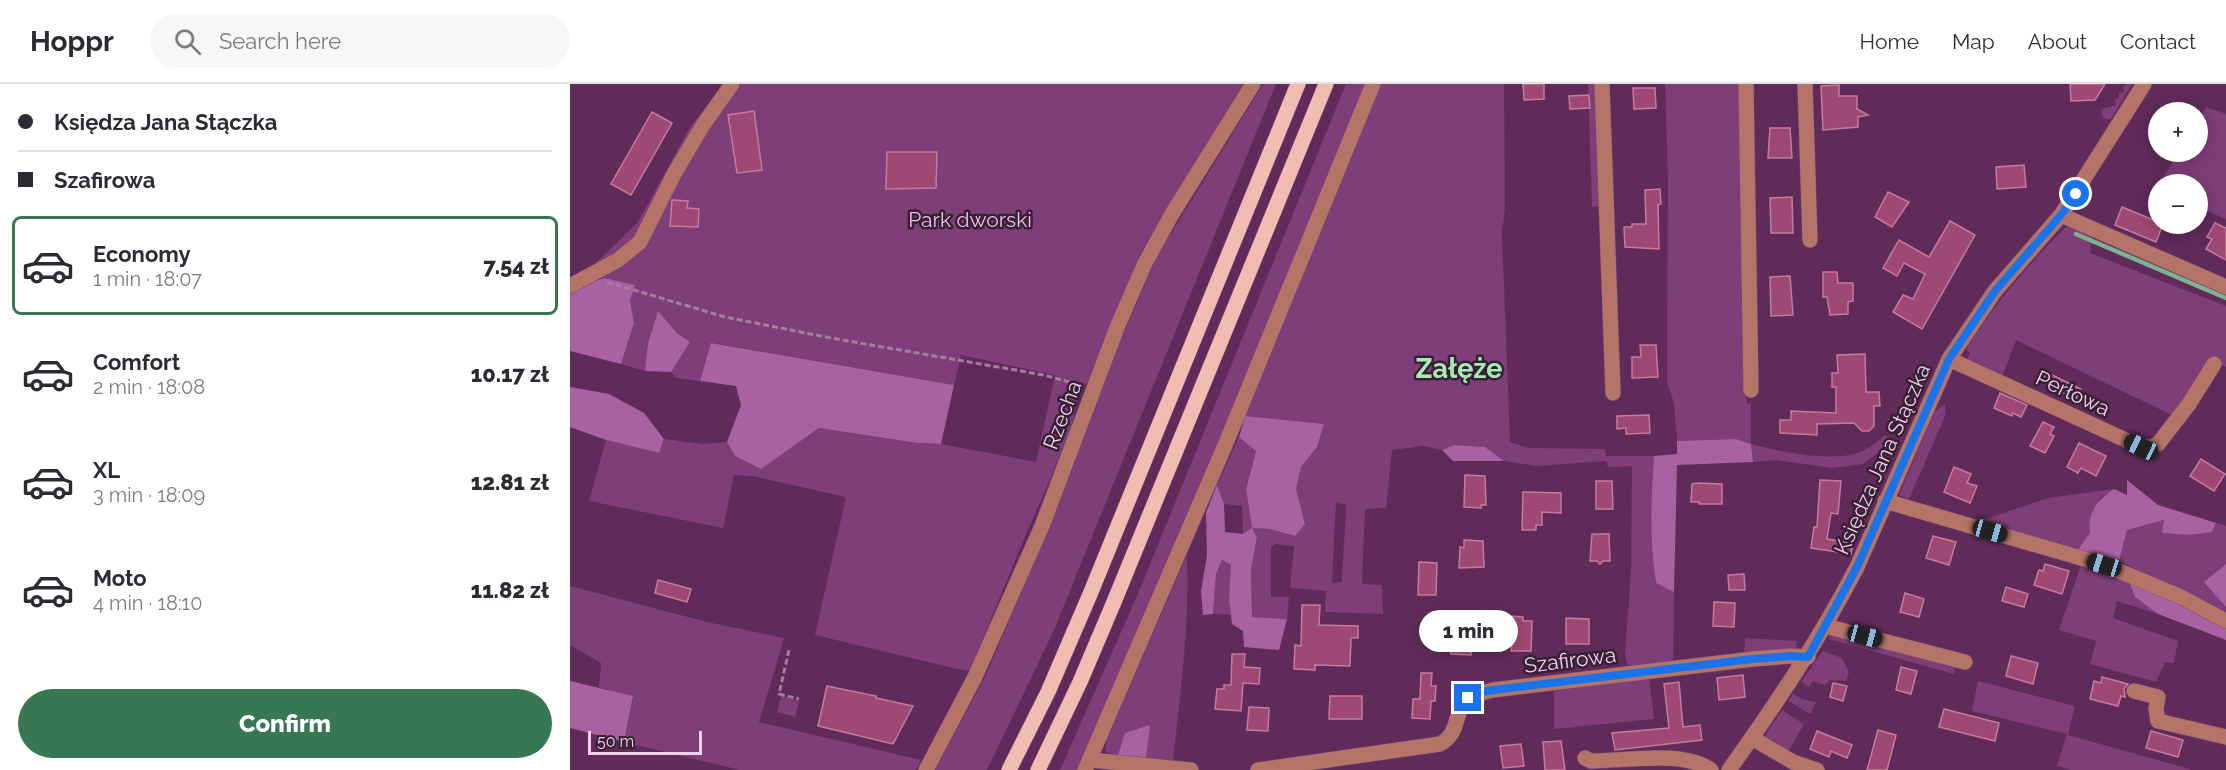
<!DOCTYPE html>
<html lang="en">
<head>
<meta charset="utf-8">
<style>
	:root { --surface:#fff; --page:#f7f7f7; --text:#2b2b33; --muted:#7c7c81; --line:#e1e1e2; --accent:#377853 }
	body { margin:0; font-family:Raleway,sans-serif; background:var(--page); color:var(--text); height:100vh; display:flex; flex-direction:column; font-size:22px; white-space:nowrap }
	* { box-sizing:border-box; margin:0 }
	p { font-size:20px; color:var(--muted) }
	.icon { flex:none; width:33px; height:33px; fill:none; stroke:currentColor; stroke-width:2; stroke-linecap:round; stroke-linejoin:round }
	.map { position:relative; flex:1; overflow:hidden }
	.side { display:flex; flex-direction:column; background:var(--surface); width:570px }
	.side>* { flex:none }
	.top-card { display:grid; align-content:center; height:132px; padding:0 18px; background:var(--surface) }
	.controls { position:absolute; left:1578px; top:18px; display:grid; gap:12px }
	.controls a { display:grid; place-items:center; width:60px; height:60px; border-radius:50%; background:var(--surface); box-shadow:0 3px 15px #0003; font-size:30px }
	.scale { position:absolute; left:18px; bottom:15px; width:114px; box-sizing:border-box; padding-left:6px; border:3px solid #efcfea; border-top:0; font-size:16px; line-height:21px; white-space:nowrap; color:#efcfea; -webkit-text-stroke:4px #371f34; paint-order:stroke }
	.end { position:absolute; width:27px; height:27px; margin:-14px; border:8px solid #1a73e8; background:#fff; box-shadow:0 0 0 3px #fff }
	.from { border-radius:50% }
	.bubble { position:absolute; height:42px; border-radius:21px; background:var(--surface); box-shadow:0 3px 15px #0003; font-size:20px; font-weight:800; line-height:42px; text-align:center }
	.car { position:absolute; width:18px; height:36px; margin:-18px -9px; border-radius:8px; box-shadow:0 0 4px 2px #0007; background:linear-gradient(#222 24%,#8ab4d8 0 40%,#222 0 76%,#8ab4d8 0 86%,#222 0) }
	.top-card b { display:flex; align-items:center; gap:21px; height:57px; font-size:22px }
	.top-card b+b { border-top:2px solid var(--line) }
	.top-card i { width:15px; height:15px; background:var(--text) }
	ul { padding:0; list-style:none }
	li { display:flex; align-items:center; gap:18px; height:99px; margin:0 12px 9px; padding:0 6px; border:3px solid transparent; border-radius:9px }
	li div { flex:1 }
	li b { display:block; font-size:22px }
	li em { font-style:normal; font-weight:800 }
	li.active { border-color:var(--accent) }
	li>.icon { width:54px; height:54px; stroke-width:1.5 }
	.action { display:flex; gap:12px; margin-top:auto; padding:12px 18px }
	.action a { flex:1; height:69px; border-radius:36px; background:var(--accent); color:#fff; font-size:24px; font-weight:800; line-height:69px; text-align:center }
	header { display:flex; align-items:center; gap:36px; box-sizing:border-box; height:84px; padding:0 30px; background:var(--surface); border-bottom:2px solid var(--line) }
	header strong { font-size:28px }
	nav { display:flex; gap:33px; margin-inline-start:auto; font-size:21px }
	.search { width:420px; height:54px; background:var(--page); display:flex; align-items:center; gap:15px; box-sizing:border-box; padding:0 21px; border-radius:33px; color:var(--muted); font-size:22px }
	main { display:flex; flex:1; min-height:0 }
	.map>svg:first-child { display:block }
	.green { fill:#7e3e77; fill-rule:evenodd }
	.forest { fill:#a962a1 }
	.lines { fill:none; stroke-linecap:round; stroke-linejoin:round }
	.stream { stroke:#7eb18f; stroke-width:4.5 }
	.building { fill:#9e4973; stroke:#c57b9d; stroke-width:1.5 }
	.minor-casing { stroke:#7a4974; stroke-width:16 }
	.major-casing { stroke:#7a4974; stroke-width:16 }
	.path { stroke:#a77ca1; stroke-width:3; stroke-dasharray:6 3; stroke-linecap:butt }
	.minor { stroke:#b47468; stroke-width:15 }
	.major { stroke:#f1bcb2; stroke-width:15 }
	.route { stroke:#1a73e8; stroke-width:8 }
	.labels { text-anchor:middle; dominant-baseline:central; stroke-width:5; stroke-linejoin:round; paint-order:stroke }
	.park-label { font-size:21px; fill:#f6bcee; stroke:#371f34 }
	.street-label { font-size:21px; fill:#efcfea; stroke:#371f34 }
	.district-label { font-size:27px; font-weight:bold; fill:#a6ebb6; stroke:#371f34 }
</style>
</head>
<body>
<header>
<strong>Hoppr</strong>
<div class="search"><svg class="icon" aria-label="search" viewBox="0 0 24 24"><circle cx="10" cy="10" r="6"/><path d="M15 15l6 6"/></svg>Search here</div>
<nav><a>Home</a><a>Map</a><a>About</a><a>Contact</a></nav>
</header>
<main>
<section class="side">
<div class="top-card">
<b><i class="from"></i>Księdza Jana Stączka</b>
<b><i></i>Szafirowa</b>
</div>
<ul>
<li class="active"><svg class="icon" aria-label="car" viewBox="0 0 24 24"><path d="M5 17H2v-5l4-1 3-4h7l3 4 3 1v5h-3M9 17h6M6 11h13"/><circle cx="7" cy="17" r="2"/><circle cx="17" cy="17" r="2"/></svg><div><b>Economy</b><p>1 min · 18:07</p></div><em>7.54 zł</em></li>
<li><svg class="icon" aria-label="car" viewBox="0 0 24 24"><path d="M5 17H2v-5l4-1 3-4h7l3 4 3 1v5h-3M9 17h6M6 11h13"/><circle cx="7" cy="17" r="2"/><circle cx="17" cy="17" r="2"/></svg><div><b>Comfort</b><p>2 min · 18:08</p></div><em>10.17 zł</em></li>
<li><svg class="icon" aria-label="car" viewBox="0 0 24 24"><path d="M5 17H2v-5l4-1 3-4h7l3 4 3 1v5h-3M9 17h6M6 11h13"/><circle cx="7" cy="17" r="2"/><circle cx="17" cy="17" r="2"/></svg><div><b>XL</b><p>3 min · 18:09</p></div><em>12.81 zł</em></li>
<li><svg class="icon" aria-label="car" viewBox="0 0 24 24"><path d="M5 17H2v-5l4-1 3-4h7l3 4 3 1v5h-3M9 17h6M6 11h13"/><circle cx="7" cy="17" r="2"/><circle cx="17" cy="17" r="2"/></svg><div><b>Moto</b><p>4 min · 18:10</p></div><em>11.82 zł</em></li>
</ul>
<div class="action"><a>Confirm</a></div>
</section>
<div class="map">
<svg width="1656" height="686" viewBox="0 0 1656 686">
	<rect width="100%" height="100%" fill="#602b5a"/>
	<g class="green">
		<path d="M155,0H675L569,172L521,296L510,306L499,352L454,455L400,586L396,587L245,551L276,413L182,392L164,391L153,444L19,417L36,356L88,369L94,355L133,360L157,358L165,372L191,385L249,344L347,359L371,360L466,378L485,291L391,271L384,301L142,259L130,297L106,294L101,288L120,258L107,249L88,227L78,259L75,287L51,280L64,239L60,216L64,201L34,194L26,179L68,138L120,43Z"/>
		<path d="M693,0H706L484,546L417,686H365L415,593L496,401L549,260L586,174Z"/>
		<path d="M776,0H795C703,230 611,461 508,686H490L567,512Z"/>
		<path d="M810,0H934L935,123L932,149L940,358L959,364L1035,365L1036,372H1084C1081,414 1079,457 1086,499L1104,508L1103,581L1063,584L1057,580L1055,569L1061,489L1062,382L1038,383L1036,377L967,382L934,377L915,363L884,361L872,366L853,362L822,366L816,424L795,425L792,500L812,501L813,530L755,528L756,507L720,504L724,462L705,460L701,463V513H719L717,535L682,533L681,485L687,454L673,451L672,422L654,420L647,401L669,353L686,366L676,405L682,444L700,445L724,452L735,440L726,405L731,383L747,363L754,340L675,332ZM766,418L776,421L772,498L762,499Z"/>
		<path d="M1018,0H1028L1032,122L1022,123Z"/>
		<path d="M1095,0H1169L1174,221V285L1177,319L1181,320V360C1209,368 1255,377 1284,370C1296,367 1306,359 1315,351L1328,358L1321,372L1313,365L1293,380L1263,384L1206,376L1183,378L1181,360L1166,355L1107,357L1104,319L1097,298L1098,93Z"/>
		<path d="M1557,0H1562L1540,36L1533,34L1531,25L1546,21L1545,15L1549,14V9L1554,8L1553,3Z"/>
		<path d="M1636,23L1656,30V135L1628,123V100H1589L1609,68H1628V37Z"/>
		<path d="M1496,143L1513,145L1522,149L1520,169L1656,222V283L1640,275L1604,332L1446,256L1432,293L1397,277L1400,269L1396,265C1424,221 1459,179 1496,143Z"/>
		<path d="M1375,320V332L1339,415L1329,411L1364,328Z"/>
		<path d="M1544,405L1530,414L1521,449L1507,467L1407,438L1478,414Z"/>
		<path d="M1595,436L1592,449L1619,451L1642,448L1646,439L1656,442V480L1649,486L1652,519L1656,523V529L1549,477L1556,446Z"/>
		<path d="M617,471C620,540 610,610 603,678L576,675L579,642L555,649L548,671L535,668L537,654Z"/>
		<path d="M652,476L661,481L659,515L661,531L643,530L646,490Z"/>
		<path d="M1511,481L1559,498L1565,513L1588,530L1547,517L1543,534L1608,557L1604,579L1595,578L1586,598L1520,580L1526,557L1489,546Z"/>
		<path d="M0,502L137,538L214,554L189,638L351,676L346,686H170L54,658L63,613L29,603L31,579L0,561Z"/>
		<path d="M1268,549L1386,580L1384,590L1259,555L1260,551Z"/>
		<path d="M1175,554L1227,557L1226,564L1174,569Z"/>
		<path d="M1253,567L1272,574L1279,588L1276,597L1259,596L1256,601L1243,597L1239,603L1231,598Z"/>
		<path d="M1079,593L1084,635L984,645V607Z"/>
		<path d="M1408,597L1505,622L1498,651L1623,686H1503L1487,682L1497,650L1402,627Z"/>
		<path d="M1223,610L1232,615L1246,618L1240,630L1218,617Z"/>
		<path d="M211,612L229,617L225,633L207,628Z"/>
		<path d="M1212,626L1234,640L1218,668L1195,655L1198,647Z"/>
	</g>
	<g class="forest">
		<path d="M34,194L65,201L60,216L64,239L51,280L0,267V210L19,199Z"/>
		<path d="M88,227L107,249L120,258L101,288L75,287L78,259Z"/>
		<path d="M141,259L384,301L371,360L347,359L249,344L191,385L165,372L157,358L171,321L166,302L130,297Z"/>
		<path d="M0,303L39,310L74,329L94,355L89,369L36,356L0,343Z"/>
		<path d="M675,332L754,340L747,363L731,383L726,405L735,440L725,452L700,445L682,444L687,454L681,485L682,533L717,535L709,566L674,563L673,547L662,540L659,515L661,481L652,476L646,490L643,530L633,531L631,507L637,471L636,429L647,401L654,420L655,448L673,450L682,444L676,405L686,367L669,353Z"/>
		<path d="M1166,355L1181,360L1183,378L1107,381L1104,508L1086,499C1079,457 1081,414 1084,372L1107,370V357Z"/>
		<path d="M884,361L915,363L934,377H883L872,366Z"/>
		<path d="M1557,396L1588,421L1646,439L1642,448L1619,451L1592,449L1594,436L1557,446L1549,477L1507,467L1520,449C1517,429 1527,416 1544,405L1557,411Z"/>
		<path d="M1656,480V523L1634,498Z"/>
		<path d="M1559,498L1612,519L1656,543V556L1588,530L1565,513Z"/>
		<path d="M0,597L63,612L54,658L0,644Z"/>
		<path d="M580,641L576,675L548,671L555,649Z"/>
	</g>
	<g class="lines">
		<path class="stream" d="M1506,150L1656,214"/>
	</g>
	<g class="building">
		<path d="M953,0H974V15L954,16Z"/>
		<path d="M1500,0H1535L1525,16L1501,17Z"/>
		<path d="M1269,1V12H1287V25L1298,31L1288,33V43L1253,46L1251,2Z"/>
		<path d="M1063,4H1085L1086,24L1064,25Z"/>
		<path d="M1019,11L1020,24L1000,25L999,12Z"/>
		<path d="M184,27L192,86L167,89L158,31Z"/>
		<path d="M82,28L102,39L61,111L41,100Z"/>
		<path d="M1200,44H1220L1222,74H1198Z"/>
		<path d="M317,68H367L366,104L316,105Z"/>
		<path d="M1454,81L1456,103L1427,105L1426,83Z"/>
		<path d="M1090,105L1091,120L1088,121L1089,165L1055,163L1054,143H1062V140H1076L1075,106Z"/>
		<path d="M1318,108L1339,118L1322,143L1305,133Z"/>
		<path d="M1222,113L1223,149H1201L1200,114Z"/>
		<path d="M102,116L118,117L117,124L129,125L128,143L100,142Z"/>
		<path d="M1552,123L1593,140L1586,158L1545,141Z"/>
		<path d="M1380,137L1405,151L1352,245L1323,228L1333,211L1343,215L1355,190L1334,179L1327,192L1313,184L1329,156L1359,173Z"/>
		<path d="M1645,139L1656,144V176L1636,165L1642,155L1637,153Z"/>
		<path d="M1253,188H1267L1268,199H1283V217L1278,218V230L1260,231L1257,213H1253Z"/>
		<path d="M1220,192L1223,231L1201,232L1200,193Z"/>
		<path d="M1070,261H1086L1088,293L1062,294V273H1071Z"/>
		<path d="M1295,270L1296,308H1309L1310,322H1304V342L1299,347H1292L1284,339L1247,340V351L1210,349V336H1221V327L1266,329V303H1262V289H1268L1267,271Z"/>
		<path d="M1476,288L1511,305L1506,315L1472,298Z"/>
		<path d="M1430,309L1457,321L1451,333L1443,329L1442,332L1424,324Z"/>
		<path d="M1079,331L1080,349L1056,350V344L1047,345V332Z"/>
		<path d="M1473,338L1484,343L1480,350L1484,352L1475,369L1460,362Z"/>
		<path d="M1509,359L1536,372L1526,392L1511,384L1508,389L1497,383Z"/>
		<path d="M1631,375L1655,390L1644,407L1620,392Z"/>
		<path d="M1384,383L1401,390L1397,399L1407,402L1400,419L1374,408Z"/>
		<path d="M895,391L915,392L916,421H911V424L894,423Z"/>
		<path d="M1250,396L1271,397L1268,430L1261,429L1257,455L1283,459L1281,470L1241,464L1244,443H1247Z"/>
		<path d="M1026,397H1042L1043,425H1026Z"/>
		<path d="M1129,399L1152,400V420H1129V418H1121L1122,400Z"/>
		<path d="M953,408L991,409V429L972,428V441H966V446H952Z"/>
		<path d="M1022,450H1039L1040,477H1033L1030,480L1027,477H1020Z"/>
		<path d="M1363,452L1386,458L1379,481L1356,474Z"/>
		<path d="M894,456L913,457L914,483L889,484L890,463L894,464Z"/>
		<path d="M849,478L867,479L866,511H848Z"/>
		<path d="M1475,480L1499,487L1492,510L1464,501L1469,486L1473,487Z"/>
		<path d="M1174,490L1175,506H1159L1158,491Z"/>
		<path d="M88,496L121,505L117,518L85,509Z"/>
		<path d="M1436,503L1458,510L1454,523L1432,517Z"/>
		<path d="M1335,509L1354,515L1349,533L1330,528Z"/>
		<path d="M1144,518L1165,519L1164,543L1143,542Z"/>
		<path d="M732,521H750L749,541L788,542V554H781L780,582L745,581V586L724,585L725,561L731,562Z"/>
		<path d="M939,532L953,533V537H962L961,567H941L942,556H939Z"/>
		<path d="M996,534L1019,535V560H996Z"/>
		<path d="M882,542H902L901,571L881,570Z"/>
		<path d="M662,570H675L674,583L690,584L689,600L673,599L671,627L645,625L647,605H654V601H661Z"/>
		<path d="M1441,572L1468,579L1463,600L1436,592Z"/>
		<path d="M1331,583L1347,587L1341,610L1326,606Z"/>
		<path d="M851,589H862L861,602H866L865,617H861L860,635L842,634L843,615H850Z"/>
		<path d="M1173,591L1175,613L1149,616L1147,594Z"/>
		<path d="M1532,593L1558,600L1554,605L1555,613L1551,612L1548,622L1520,615L1524,597L1531,599Z"/>
		<path d="M1109,598L1113,643L1130,641L1132,656L1045,666L1042,649L1099,644L1094,600Z"/>
		<path d="M1263,599L1277,602L1273,617L1260,613Z"/>
		<path d="M257,602L306,612V614L343,622L323,660L248,642Z"/>
		<path d="M760,612H792V635H759Z"/>
		<path d="M679,623L699,624L698,647L677,646Z"/>
		<path d="M1374,625L1429,639L1425,657L1369,643Z"/>
		<path d="M1308,646L1326,651L1317,686H1297Z"/>
		<path d="M1247,647L1282,661L1277,674L1261,667L1259,673L1240,665Z"/>
		<path d="M1581,647L1613,656L1608,673L1576,664Z"/>
		<path d="M991,657L995,686H975L973,658Z"/>
		<path d="M951,660L954,682L933,684L930,662Z"/>
	</g>
	<g class="lines">
		<g class="minor-casing">
			<g id="minor">
				<path d="M1032,0L1043,309"/>
				<path d="M1176,0L1181,306"/>
				<path d="M1235,0L1240,156"/>
				<path d="M1491,131L1656,203"/>
				<path d="M0,202L48,176L70,158L104,90L133,41L162,0"/>
				<path d="M1379,275L1571,363H1581L1588,360L1619,320L1644,280"/>
				<path d="M1315,417L1535,481L1611,513L1656,537"/>
				<path d="M1255,542L1395,578"/>
				<path d="M1564,607L1588,613L1586,625L1588,637L1656,653"/>
				<path d="M1182,654L1223,678L1247,686"/>
				<path d="M1015,674L1021,677C1055,677 1113,666 1141,686"/>
				<path d="M521,676L621,686"/>
				<path d="M356,686L404,595L472,442L548,241L575,179L602,130L683,0"/>
				<path d="M515,686L656,359L803,0"/>
				<path d="M688,686L870,660C899,643 872,617 923,606L1183,575L1221,572L1238,573"/>
				<path d="M1159,686C1206,620 1250,555 1287,483L1379,275L1425,207L1491,131L1574,0"/>
			</g>
		</g>
		<g class="major-casing">
			<g id="major">
				<path d="M439,686L478,608L521,508L728,0"/>
				<path d="M468,686L510,598L544,518L756,0"/>
			</g>
		</g>
		<g class="path">
			<path d="M37,198L155,233L261,254L474,291L510,301"/>
			<path d="M219,566L209,610L229,615"/>
		</g>
		<use href="#minor" class="minor"/>
		<use href="#major" class="major"/>
	</g>
	<g class="lines">
		<path class="route" d="M898,614L907,609L923,606L1183,575L1221,572L1238,573L1287,483L1379,275L1425,207L1491,131L1506,110"/>
	</g>
	<g class="labels">
		<g class="park-label">
			<text x="400" y="135">Park dworski</text>
		</g>
		<g class="street-label">
			<text transform="translate(1503 309) rotate(25)">Perłowa</text>
			<text transform="translate(492 331) rotate(-69)">Rzecha</text>
			<text transform="translate(1312 375) rotate(-66)">Księdza Jana Stączka</text>
			<text transform="translate(1000 576) rotate(-7)">Szafirowa</text>
		</g>
		<g class="district-label">
			<text x="889" y="284">Załęże</text>
		</g>
	</g>
</svg>
<div class="controls">
<a>+</a>
<a>−</a>
</div>
<div class="scale">50 m</div>
<i class="end from" style="left:1506px;top:110px"></i>
<i class="end" style="left:898px;top:614px"></i>
<div class="bubble" style="left:849px;top:526px;width:99px">1 min</div>
<i class="car" style="left:1571px;top:363px;rotate:295deg"></i>
<i class="car" style="left:1420px;top:447px;rotate:106deg"></i>
<i class="car" style="left:1534px;top:481px;rotate:287deg"></i>
<i class="car" style="left:1295px;top:552px;rotate:105deg"></i>
</div>
</main>
</body>
</html>
